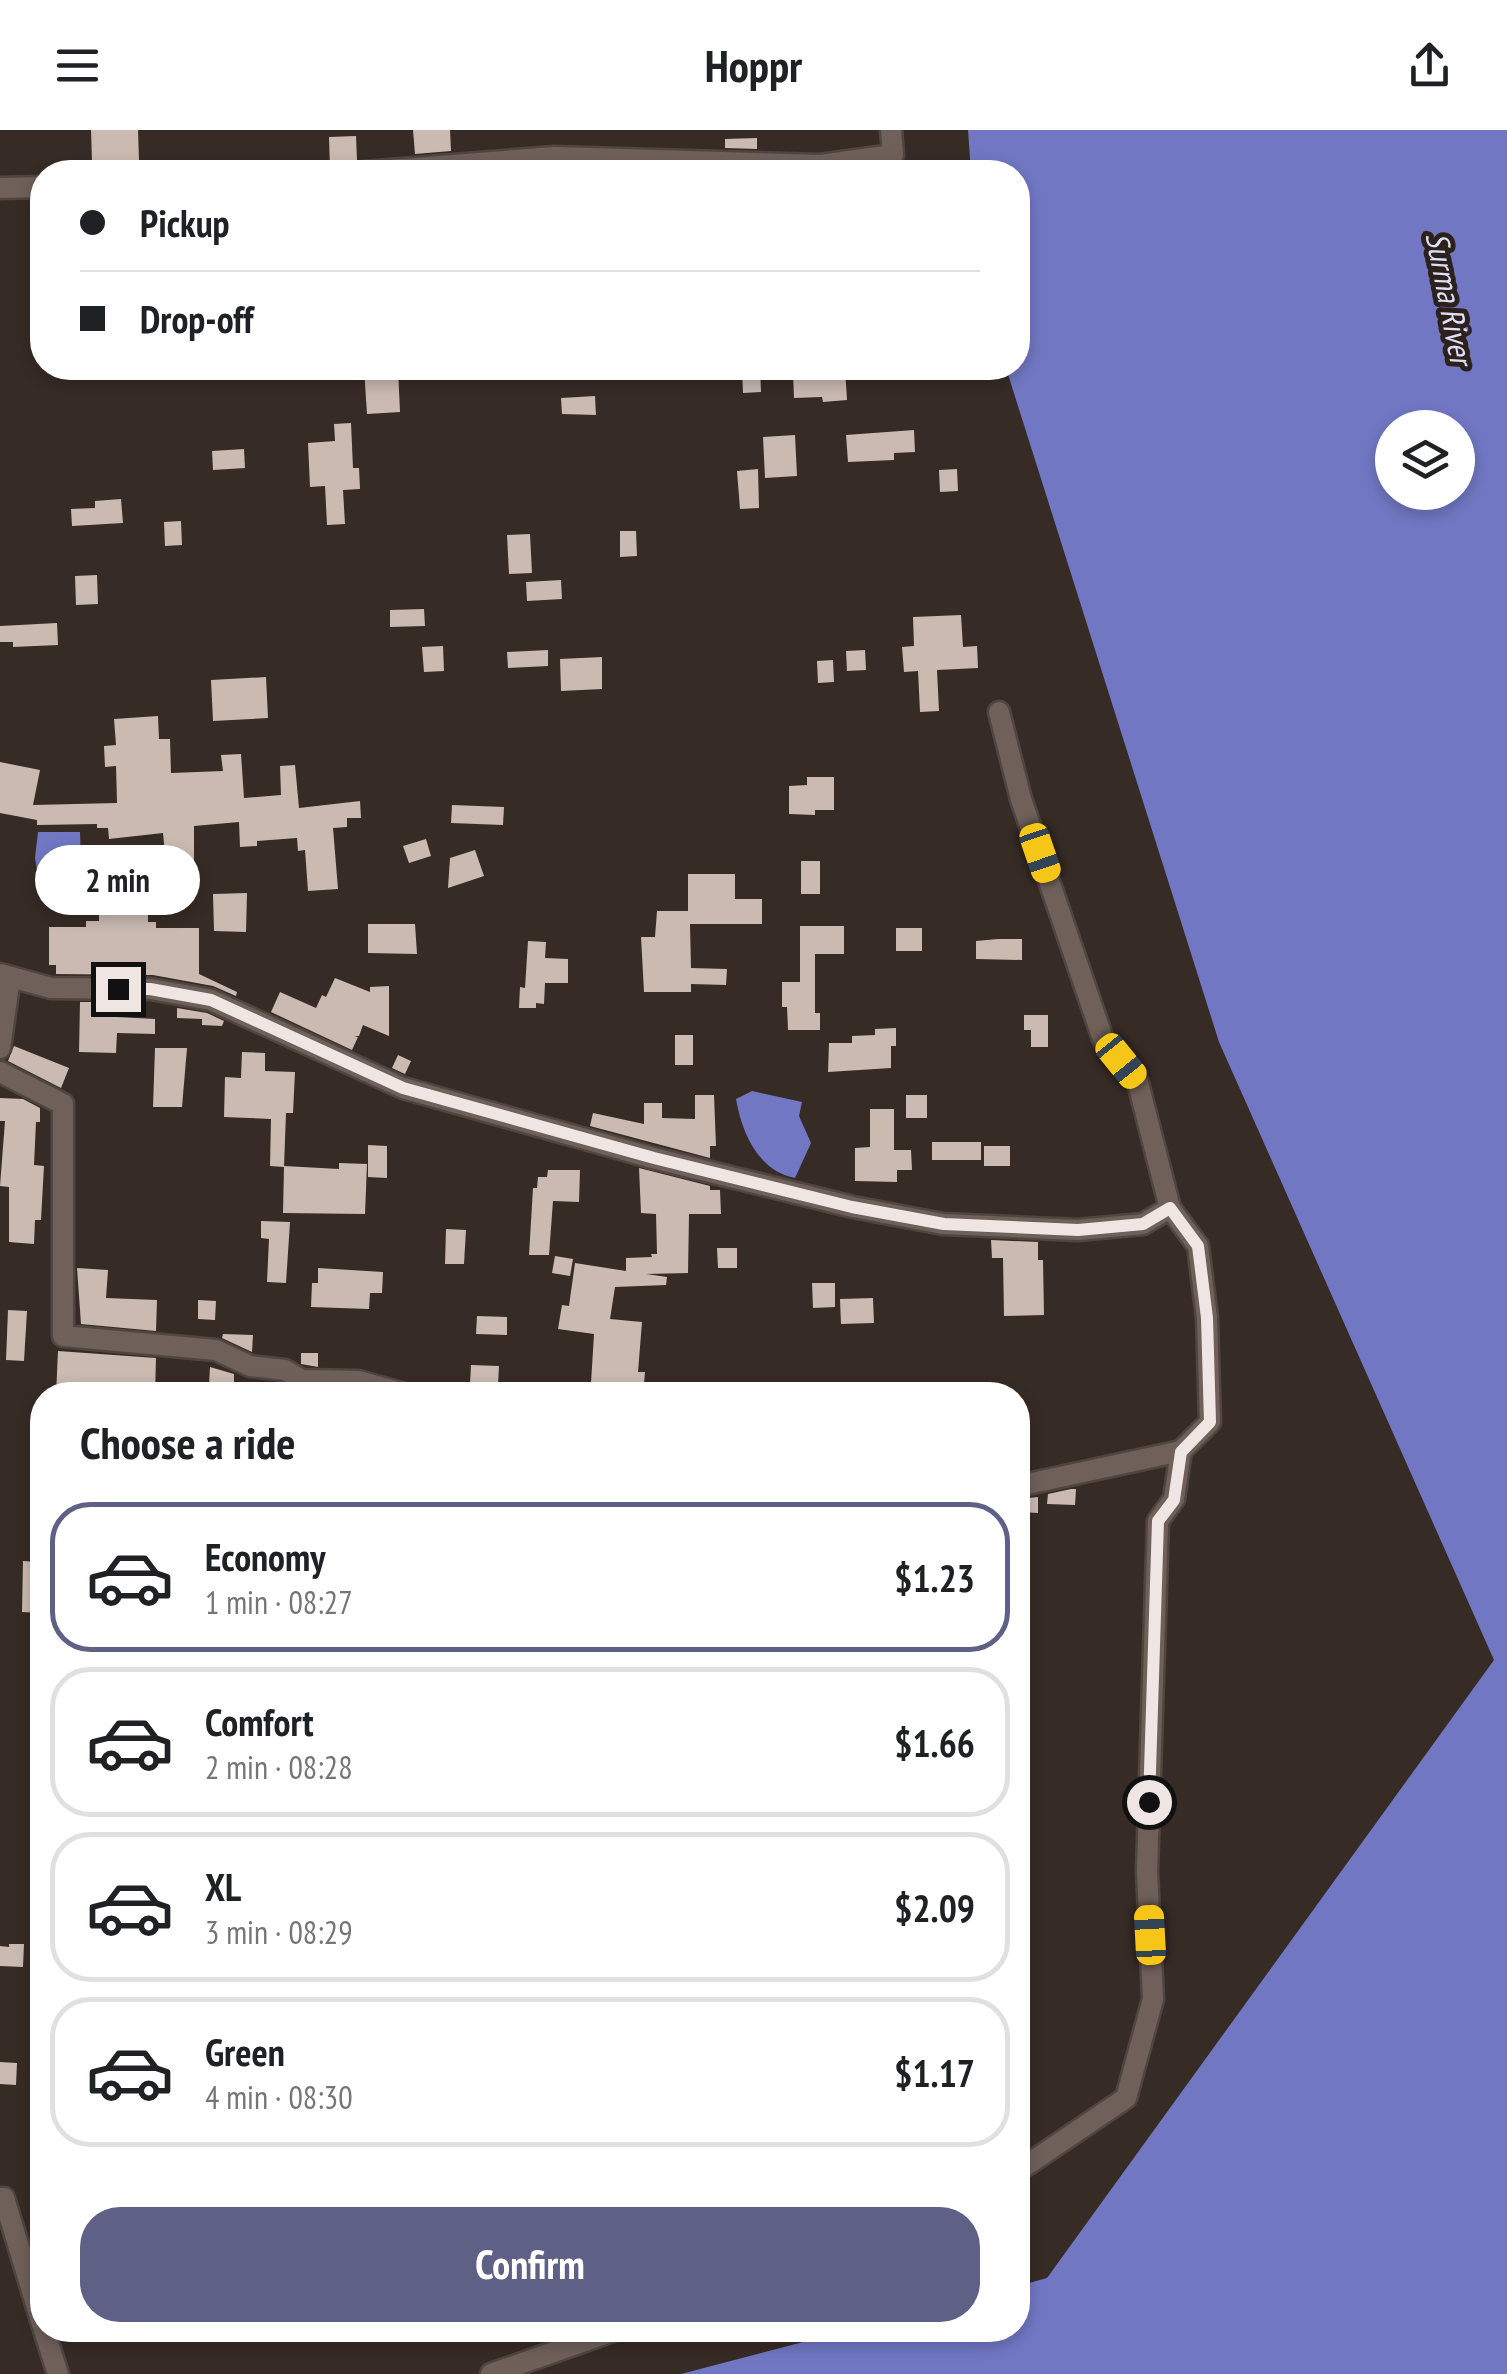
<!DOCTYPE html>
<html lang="en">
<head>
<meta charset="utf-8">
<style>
	:root { --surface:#fff; --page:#f6f6f6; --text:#202124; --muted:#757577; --line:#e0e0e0; --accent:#5e6185 }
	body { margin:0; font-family:"PT Sans Narrow",sans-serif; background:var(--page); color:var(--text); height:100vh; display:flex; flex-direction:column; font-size:38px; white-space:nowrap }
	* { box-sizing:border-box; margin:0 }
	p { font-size:32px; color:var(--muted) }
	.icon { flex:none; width:55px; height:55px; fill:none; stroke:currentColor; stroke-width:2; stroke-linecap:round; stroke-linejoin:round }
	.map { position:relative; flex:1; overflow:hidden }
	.details { position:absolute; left:30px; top:1252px; width:1000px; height:960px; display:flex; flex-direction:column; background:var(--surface); border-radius:40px; box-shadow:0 5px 15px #0003 }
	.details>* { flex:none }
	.banner { position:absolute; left:30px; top:30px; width:1000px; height:220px; border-radius:40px; box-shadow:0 5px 15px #0003; display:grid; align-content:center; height:220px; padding:0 50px; background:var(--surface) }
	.buttons { position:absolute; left:1375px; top:280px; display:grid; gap:20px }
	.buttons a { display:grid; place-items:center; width:100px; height:100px; border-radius:50%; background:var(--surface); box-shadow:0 5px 15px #0003; font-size:50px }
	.end { position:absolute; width:45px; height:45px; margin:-22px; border:12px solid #efe6e3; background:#111; box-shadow:0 0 0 5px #111 }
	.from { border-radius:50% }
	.bubble { position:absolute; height:70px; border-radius:35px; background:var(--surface); box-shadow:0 5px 15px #0003; font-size:32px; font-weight:800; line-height:70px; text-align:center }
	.car { position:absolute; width:30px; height:60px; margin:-30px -15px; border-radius:12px; box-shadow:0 0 8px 2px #0007; background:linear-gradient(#f5c518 24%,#345 0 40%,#f5c518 0 76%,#345 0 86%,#f5c518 0) }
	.banner b { display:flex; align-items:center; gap:35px; height:95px; font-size:38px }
	.banner b+b { border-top:2px solid var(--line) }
	.banner i { width:25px; height:25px; background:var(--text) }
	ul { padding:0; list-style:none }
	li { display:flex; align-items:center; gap:30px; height:150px; margin:0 20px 15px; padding:0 30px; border:5px solid var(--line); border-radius:40px }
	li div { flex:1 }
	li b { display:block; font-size:38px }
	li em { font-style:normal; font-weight:800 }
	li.on { border-color:var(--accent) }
	li>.icon { width:90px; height:90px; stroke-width:1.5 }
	h2 { padding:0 50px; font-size:45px; line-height:120px }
	.button { display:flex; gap:20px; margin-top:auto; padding:20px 50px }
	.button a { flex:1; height:115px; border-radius:40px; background:var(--accent); color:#fff; font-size:40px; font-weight:800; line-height:115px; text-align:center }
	header { display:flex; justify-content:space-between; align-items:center; height:130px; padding:0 50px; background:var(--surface); font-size:45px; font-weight:800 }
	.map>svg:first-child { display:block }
	.water { fill:#7177c3; fill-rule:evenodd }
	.building { fill:#cabab2 }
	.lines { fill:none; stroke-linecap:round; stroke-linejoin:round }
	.street-casing { stroke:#504641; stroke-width:25 }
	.street { stroke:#6f605a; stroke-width:20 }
	.route { stroke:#efe6e3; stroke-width:12 }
	.labels { text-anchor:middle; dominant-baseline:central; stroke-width:10; stroke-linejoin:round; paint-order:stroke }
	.water-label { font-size:32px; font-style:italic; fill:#dde0f6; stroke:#2d211b }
</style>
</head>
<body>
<header><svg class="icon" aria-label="menu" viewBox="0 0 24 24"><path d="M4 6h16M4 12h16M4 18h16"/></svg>Hoppr<svg class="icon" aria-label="share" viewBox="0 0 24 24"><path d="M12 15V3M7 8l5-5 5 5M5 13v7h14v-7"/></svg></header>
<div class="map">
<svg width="1507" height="2244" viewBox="0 0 1507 2244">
	<rect width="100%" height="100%" fill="#372b25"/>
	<g class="water">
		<path d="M968,0H1507V2244H681L849,2200H1018V2156L1047,2148L1494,1530L1219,912L1006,238H1018V42H971ZM1392,298H1458V362H1392Z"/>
		<path d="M38,702H80L81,730L70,752L38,746L35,728Z"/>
		<path d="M752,961L802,972L799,986L811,1013L795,1048C758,1041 742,1003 736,969Z"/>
	</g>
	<g class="building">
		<path d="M91,0H138L139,30L92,31Z"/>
		<path d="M413,0H450L451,21L415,24Z"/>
		<path d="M356,6L357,30L351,37L330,38L329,7Z"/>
		<path d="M757,8V19L725,18V9Z"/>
		<path d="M364,238H398L400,282L367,284Z"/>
		<path d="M742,238H760L761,262L743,263Z"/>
		<path d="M845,238L847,270L823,272L822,267L794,268L793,243Z"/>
		<path d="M595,266L596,285L562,284L561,268Z"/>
		<path d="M351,293L353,338H359L360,359L343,360L345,394L327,395L325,356L310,357L308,313L335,311L334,294Z"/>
		<path d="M914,300L915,322L894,323V330L848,332L846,305Z"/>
		<path d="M795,305L797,346L765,348L763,307Z"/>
		<path d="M244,319L245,338L213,340L212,321Z"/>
		<path d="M758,339L759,378L740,379L737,341Z"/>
		<path d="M957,339L958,361L940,362L939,340Z"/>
		<path d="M121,369L123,393L72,396L71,379L95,378V371Z"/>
		<path d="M181,391L182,415L165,416L164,392Z"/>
		<path d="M620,401H636L637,426L620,427Z"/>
		<path d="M530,404L532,443L509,444L507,405Z"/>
		<path d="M97,445L98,474L76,475L75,446Z"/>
		<path d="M561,450L562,469L527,471L526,452Z"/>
		<path d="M424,479L425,496L390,497V480Z"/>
		<path d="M961,485L963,517L977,516L978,538L937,540L939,581L920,582L918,541L904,542L902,517L914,516L913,487Z"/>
		<path d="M57,493L58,515L13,517V512H0V496Z"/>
		<path d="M443,516L444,541L424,542L422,517Z"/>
		<path d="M548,520V536L508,538L507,522Z"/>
		<path d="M865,520L866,540L847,541L846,521Z"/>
		<path d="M602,527V559L561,561L560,529Z"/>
		<path d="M833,530L834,552L818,553L817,531Z"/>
		<path d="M266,547L268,588L213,591L211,550Z"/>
		<path d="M158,586L159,609H170L171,643L223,641L221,625L241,624L244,668L281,665L280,636L295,635L299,678L360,671L361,688H347V697L333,698L338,759L308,761L305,720L298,721L297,708L257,711V716L240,717L239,692L194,696V750H135V735L166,734L163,703L109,709L108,698H97V694L37,695V690L0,683V632L40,640L33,675L117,673L116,636L105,637L104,616L116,615L114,589Z"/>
		<path d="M807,647H834V680H815V685L789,684V656L807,655Z"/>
		<path d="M452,675L504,677L503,695L451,693Z"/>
		<path d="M426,709L431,726L409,733L403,716Z"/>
		<path d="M475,720L484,746L448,758L450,728Z"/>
		<rect x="801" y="731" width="19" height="33"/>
		<path d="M688,744H735V769H762V794H690L691,838L727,839L726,855L691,854V862H644L641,807H655L657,781H688Z"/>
		<path d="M126,757H148V792H156V798H199V844L237,862L236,866L213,856L153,845L56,844V835H49V797H86V791H99V782H126Z"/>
		<path d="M247,763L246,802L214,801L213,764Z"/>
		<path d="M368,794H415L417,824L368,823Z"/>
		<path d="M800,796H844V824H815V883H820V900H788L787,877H782V852H800Z"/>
		<rect x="896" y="798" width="26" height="23"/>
		<path d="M998,809H1022V830L976,829V811Z"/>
		<path d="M528,811L546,812L545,828L568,829V853H545L544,874L536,873V878H519L520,857L525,858Z"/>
		<path d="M335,848L370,862V857L389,856V906L363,895L359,906H354L358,907L352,920L271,882L280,862L316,878L322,865L326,867Z"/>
		<path d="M80,872H118L117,887L155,889V904L117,903L116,923L79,922Z"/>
		<path d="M177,878L207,883L224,891L222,896L202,895V889L177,888Z"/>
		<path d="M1024,885H1048V917H1031V900H1024Z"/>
		<path d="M896,898V916H891V938L828,942L829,913H852V906L875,905V899Z"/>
		<rect x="675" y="905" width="18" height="30"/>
		<path d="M14,916L69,938L61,958L8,931Z"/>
		<path d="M155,918H187L182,977H153Z"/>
		<path d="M242,922L265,923V941L295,942L293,983H286L284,1037L270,1036L271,989L224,987L225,947L241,948Z"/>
		<path d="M398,925L411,931L405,944L392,938Z"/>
		<path d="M695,965H714L716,1016H710V1028L590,996L593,983L644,994V973H662V988L695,989Z"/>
		<rect x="906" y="965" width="21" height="23"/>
		<path d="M0,968L23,969L40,978V992H36L34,1035L44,1036L41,1090H35L34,1114L9,1112V1057L0,1056L5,991H0Z"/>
		<path d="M870,979H894V1020H911L912,1040H897V1052L855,1051V1018L870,1017Z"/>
		<rect x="932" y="1012" width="49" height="18"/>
		<path d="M368,1015L387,1016V1048L368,1047Z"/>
		<rect x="984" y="1016" width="26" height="20"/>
		<path d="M339,1033L367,1034L365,1084L283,1083L284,1036L339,1039Z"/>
		<path d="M639,1038L710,1056V1060H720L721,1084H689L688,1143L646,1144L667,1147L666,1155L615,1157L610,1189L642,1192L638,1242H645L643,1265H626L627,1256L591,1253L594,1204L558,1199L562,1175L569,1176L575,1133L626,1141V1128L652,1127L651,1124H657L656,1084L641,1083Z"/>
		<path d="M548,1040H580L579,1072L553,1071L549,1125H529L533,1058H537L538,1047H547Z"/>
		<path d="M261,1091L290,1092L286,1153L267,1152L269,1109L261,1108Z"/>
		<path d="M446,1099L466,1100L464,1134H445Z"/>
		<path d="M991,1110L1038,1112V1130H1043L1044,1185L1004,1186L1003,1128H992Z"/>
		<path d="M717,1118H737V1138H718Z"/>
		<path d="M555,1126L573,1129L570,1146L552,1143Z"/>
		<path d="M77,1138L108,1140L106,1168L157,1170L156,1201L81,1194Z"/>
		<path d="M318,1138L383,1142L382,1163H370L369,1179L311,1177L312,1153H318Z"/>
		<path d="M812,1153H835V1177L813,1178Z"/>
		<path d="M873,1168L874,1193L841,1194L840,1169Z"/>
		<path d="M198,1170L216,1171L215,1190L198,1189Z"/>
		<path d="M8,1180L27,1181L24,1231L6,1230Z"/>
		<path d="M477,1186L507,1187V1205L476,1204Z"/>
		<path d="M223,1204L253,1205L252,1222L222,1208Z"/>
		<path d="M58,1221L156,1228L155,1265H56Z"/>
		<path d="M301,1223H318V1237L301,1234Z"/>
		<path d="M471,1235L499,1236L498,1255L470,1254Z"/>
		<path d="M210,1237L234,1244V1256L209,1255Z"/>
		<path d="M1071,1359H1076L1075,1375L1047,1374L1048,1364Z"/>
		<path d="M1038,1367V1383L1018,1382V1369Z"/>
		<path d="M23,1431L40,1432L38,1464H42V1483L22,1482Z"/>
		<path d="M9,1814H24L23,1837L0,1836V1816L9,1817Z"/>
		<path d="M0,1932L17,1933L16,1955L0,1954Z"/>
	</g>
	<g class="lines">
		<g class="street-casing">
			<g id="street">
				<path d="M364,42L554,27L820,35L893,25L891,0"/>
				<path d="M0,58L42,57"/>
				<path d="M999,582L1021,669L1103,909L1138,953L1170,1078L1198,1116L1207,1188L1210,1292L1181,1321L1174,1369L1158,1391L1147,1741L1153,1869L1126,1968L1018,2041"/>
				<path d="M0,844L51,858L151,859L211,870L403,958L653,1028L853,1077L943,1094L1078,1100L1143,1094L1170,1078"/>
				<path d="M0,918L10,847"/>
				<path d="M0,942L63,974V1206L216,1220L250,1236L285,1240L302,1250L358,1251L409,1265"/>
				<path d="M1018,1356L1181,1321"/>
				<path d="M0,2068H4L42,2194"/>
				<path d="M44,2200L58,2244"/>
				<path d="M491,2244L616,2200"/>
			</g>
		</g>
		<use href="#street" class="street"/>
	</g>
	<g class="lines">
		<path class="route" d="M118,859H150L211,870L403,958L654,1028L852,1077L944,1094L1078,1100L1143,1094L1170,1078L1198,1116L1207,1188L1210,1292L1181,1322L1174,1370L1158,1391L1149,1672"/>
	</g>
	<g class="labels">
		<g class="water-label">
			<text transform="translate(1450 168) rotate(79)">Surma River</text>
		</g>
	</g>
</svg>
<div class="buttons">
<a><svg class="icon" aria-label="layers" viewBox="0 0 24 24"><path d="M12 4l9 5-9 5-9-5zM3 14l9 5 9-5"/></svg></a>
</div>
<i class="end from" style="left:1149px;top:1672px"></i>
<i class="end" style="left:118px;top:859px"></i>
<div class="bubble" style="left:35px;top:715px;width:165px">2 min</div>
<i class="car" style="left:1040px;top:723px;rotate:161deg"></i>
<i class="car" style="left:1121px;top:931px;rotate:141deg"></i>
<i class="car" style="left:1150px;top:1805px;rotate:357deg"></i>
<div class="banner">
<b><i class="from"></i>Pickup</b>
<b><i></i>Drop-off</b>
</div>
<section class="details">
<h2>Choose a ride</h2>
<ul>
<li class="on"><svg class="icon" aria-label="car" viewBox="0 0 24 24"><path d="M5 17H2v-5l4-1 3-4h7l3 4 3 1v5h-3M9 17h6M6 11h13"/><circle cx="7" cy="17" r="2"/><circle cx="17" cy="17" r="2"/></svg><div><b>Economy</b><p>1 min · 08:27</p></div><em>$1.23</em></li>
<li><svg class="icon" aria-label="car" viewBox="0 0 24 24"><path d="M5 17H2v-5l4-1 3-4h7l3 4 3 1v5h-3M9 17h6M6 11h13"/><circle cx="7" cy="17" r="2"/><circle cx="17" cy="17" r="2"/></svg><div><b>Comfort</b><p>2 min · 08:28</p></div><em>$1.66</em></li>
<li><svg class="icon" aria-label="car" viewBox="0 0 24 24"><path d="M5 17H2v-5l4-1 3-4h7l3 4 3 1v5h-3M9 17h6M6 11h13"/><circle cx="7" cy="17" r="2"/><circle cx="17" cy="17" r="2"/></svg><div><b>XL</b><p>3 min · 08:29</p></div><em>$2.09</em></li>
<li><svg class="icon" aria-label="car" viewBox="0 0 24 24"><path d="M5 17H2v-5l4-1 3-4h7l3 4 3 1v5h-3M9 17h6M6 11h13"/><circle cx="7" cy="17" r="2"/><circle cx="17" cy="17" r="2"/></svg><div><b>Green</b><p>4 min · 08:30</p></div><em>$1.17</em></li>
</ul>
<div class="button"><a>Confirm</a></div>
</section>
</div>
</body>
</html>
